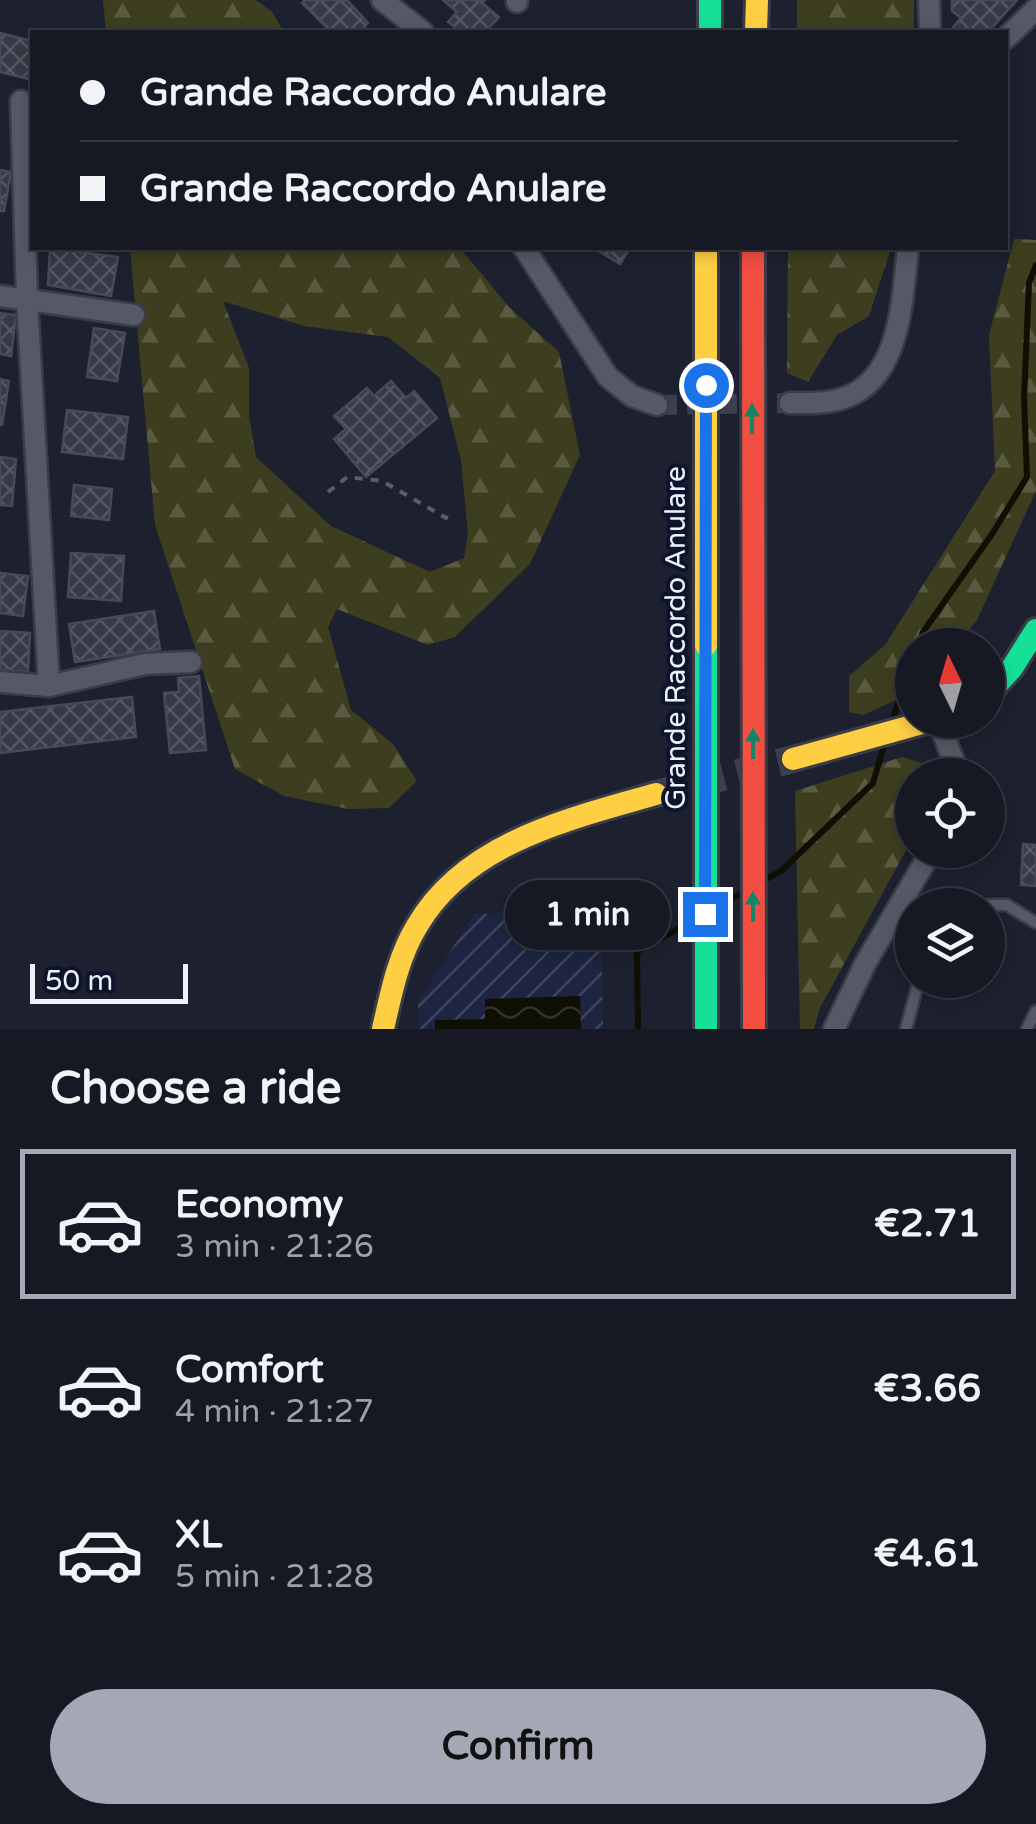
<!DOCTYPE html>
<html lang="en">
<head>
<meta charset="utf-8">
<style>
	:root { --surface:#161923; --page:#1f222b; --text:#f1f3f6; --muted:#9ea0a6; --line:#353841; --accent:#a5a8b4 }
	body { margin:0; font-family:"Varela Round",sans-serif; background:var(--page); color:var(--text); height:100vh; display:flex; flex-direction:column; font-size:38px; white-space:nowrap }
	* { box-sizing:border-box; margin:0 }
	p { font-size:32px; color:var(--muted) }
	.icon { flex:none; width:55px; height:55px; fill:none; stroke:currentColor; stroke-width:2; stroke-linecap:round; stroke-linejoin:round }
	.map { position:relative; height:1029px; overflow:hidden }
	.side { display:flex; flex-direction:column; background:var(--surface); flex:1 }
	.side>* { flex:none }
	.top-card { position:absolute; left:30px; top:30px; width:978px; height:220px; border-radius:0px; box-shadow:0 5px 15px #0003,0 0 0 2px var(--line); display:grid; align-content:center; height:220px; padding:0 50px; background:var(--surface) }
	.needle { width:65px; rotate:355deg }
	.fabs { position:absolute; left:895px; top:628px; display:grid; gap:20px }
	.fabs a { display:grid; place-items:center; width:110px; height:110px; border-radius:50%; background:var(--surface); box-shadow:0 5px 15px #0003,0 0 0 2px var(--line); font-size:50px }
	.scale { position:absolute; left:30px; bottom:25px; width:158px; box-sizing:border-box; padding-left:10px; border:5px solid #eef1fc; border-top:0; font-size:28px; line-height:35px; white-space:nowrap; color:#eef1fc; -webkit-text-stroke:8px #0d142c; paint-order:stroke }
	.end { position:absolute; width:45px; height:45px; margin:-22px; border:12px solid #1a73e8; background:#fff; box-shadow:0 0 0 5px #fff }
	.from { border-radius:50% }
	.bubble { position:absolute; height:70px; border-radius:35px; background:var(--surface); box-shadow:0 5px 15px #0003,0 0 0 2px var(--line); font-size:32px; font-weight:800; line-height:70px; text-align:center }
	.top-card b { display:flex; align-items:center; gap:35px; height:95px; font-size:38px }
	.top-card b+b { border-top:2px solid var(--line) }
	.top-card i { width:25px; height:25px; background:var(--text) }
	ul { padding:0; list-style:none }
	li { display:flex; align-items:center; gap:30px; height:150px; margin:0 20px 15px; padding:0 30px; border:5px solid transparent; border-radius:0px }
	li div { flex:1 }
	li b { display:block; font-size:38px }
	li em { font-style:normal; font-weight:800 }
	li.on { border-color:var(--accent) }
	li>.icon { width:90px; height:90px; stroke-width:1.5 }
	h2 { padding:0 50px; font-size:45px; line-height:120px }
	.cta { display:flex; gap:20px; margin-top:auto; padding:20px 50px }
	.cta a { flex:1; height:115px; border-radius:60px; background:var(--accent); color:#111; font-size:40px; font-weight:800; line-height:115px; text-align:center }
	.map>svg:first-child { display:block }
	.industrial { fill:url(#industrial-furrows) }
	.forest { fill:url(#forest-firs); fill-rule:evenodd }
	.water { fill:url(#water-waves) }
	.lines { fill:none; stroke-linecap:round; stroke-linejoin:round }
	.stream { stroke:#100f04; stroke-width:6 }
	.building { fill:url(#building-cross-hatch); stroke:#474a56; stroke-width:2.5 }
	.street-tunnel { stroke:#3c404e; stroke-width:20; stroke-dasharray:20 10; stroke-linecap:butt }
	.secondary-tunnel { stroke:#3c404e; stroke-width:28; stroke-dasharray:28 14; stroke-linecap:butt }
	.lane-casing { stroke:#3a3d48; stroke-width:15 }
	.street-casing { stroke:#3a3d48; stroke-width:25 }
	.fast-casing { stroke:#3a3d48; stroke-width:28 }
	.slow-casing { stroke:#3a3d48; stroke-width:28 }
	.jam-casing { stroke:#3a3d48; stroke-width:28 }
	.path { stroke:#5a5d67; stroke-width:4; stroke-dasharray:8 8; stroke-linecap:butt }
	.lane { stroke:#565965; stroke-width:10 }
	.street { stroke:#565965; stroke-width:20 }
	.fast { stroke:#16e098; stroke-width:22 }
	.slow { stroke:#ffcf43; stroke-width:22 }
	.jam { stroke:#f24e42; stroke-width:22 }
	.oneway { fill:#128467 }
	.route { stroke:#1a73e8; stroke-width:12 }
	.labels { text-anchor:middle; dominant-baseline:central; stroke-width:8; stroke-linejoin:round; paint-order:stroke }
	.street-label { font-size:28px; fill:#eef1fc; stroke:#0d142c }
</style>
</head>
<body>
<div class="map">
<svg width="1036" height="1029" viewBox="0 0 1036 1029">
	<defs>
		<pattern id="industrial-furrows" width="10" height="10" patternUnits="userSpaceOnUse" patternTransform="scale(2.5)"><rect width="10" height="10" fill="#1d2542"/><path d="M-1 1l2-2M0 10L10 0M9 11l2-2" fill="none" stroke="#3e455e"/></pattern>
		<pattern id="forest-firs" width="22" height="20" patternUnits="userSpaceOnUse" patternTransform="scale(2.5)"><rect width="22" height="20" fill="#3d3d1f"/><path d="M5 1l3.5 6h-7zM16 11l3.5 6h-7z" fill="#595a40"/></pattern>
		<pattern id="water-waves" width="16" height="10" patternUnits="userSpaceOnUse" patternTransform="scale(2.5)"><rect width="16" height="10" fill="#100f04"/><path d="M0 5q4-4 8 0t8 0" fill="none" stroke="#33322a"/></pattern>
		<pattern id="building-cross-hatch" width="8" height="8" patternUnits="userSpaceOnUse" patternTransform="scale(2.5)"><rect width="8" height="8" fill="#373a46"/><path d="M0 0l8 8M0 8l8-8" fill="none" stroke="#545762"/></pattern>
	</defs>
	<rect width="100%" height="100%" fill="#1d212f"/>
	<path class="industrial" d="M601,911L603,1029H419L418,1002L474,914Z"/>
	<g class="forest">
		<path d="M103,0H256L272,12L284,32H106Z"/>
		<rect x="797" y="0" width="117" height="32"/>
		<path d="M1014,239L1036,240V491L977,620L957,645H912V693L863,715L849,712V676L885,645L995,471L989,335Z"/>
		<path d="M130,248H460L509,307L559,352L580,455L530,564L455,637L428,645L337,609L328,627L351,710L393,744L417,781L389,808L348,809L284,796L235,769L155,525ZM223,301L304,326L388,337L440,378L461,460L468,534L464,558L430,572L331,526L256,457L249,415V368Z"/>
		<path d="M788,248H891L869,316L837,335L808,382L787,373Z"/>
		<path d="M902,757L924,764L935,775H912V839L820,1008L814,1029H800L795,791Z"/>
	</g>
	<path class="water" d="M580,996L581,1029H435V1020L485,1019V999Z"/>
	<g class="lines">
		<g class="stream">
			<path d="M918,645L923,632L992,534L1027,477L1024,398L1029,283L1036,265"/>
			<path d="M892,721L912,661"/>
			<path d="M766,879L781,871L873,783L885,742"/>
			<path d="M718,906L742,893"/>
			<path d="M638,1029L637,952L694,920"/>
		</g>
	</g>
	<g class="building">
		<path d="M305,0H347L368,23L360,32H331L302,3Z"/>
		<path d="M443,0H485L482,3L499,17L485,32H461L448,22L457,12Z"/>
		<path d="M952,0H1017L988,32H949L961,18L952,11Z"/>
		<path d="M0,33L32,41V80L0,72Z"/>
		<path d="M0,170L11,172L4,211H0Z"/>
		<path d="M50,248L118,257L111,296L48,285Z"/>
		<path d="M598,248H630L620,264L597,250Z"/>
		<path d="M0,313L16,315L11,356L0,354Z"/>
		<path d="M94,328L125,333L117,381L87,377Z"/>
		<path d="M0,379L9,381L2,425H0Z"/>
		<path d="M391,381L406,398L414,391L437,418L366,477L334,439L346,429L334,416L367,388L374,396Z"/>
		<path d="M67,410L128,417L123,459L62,452Z"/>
		<path d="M0,457L16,459L12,506L0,505Z"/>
		<path d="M74,485L112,489L109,520L71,516Z"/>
		<path d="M71,553L124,556L121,601L68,597Z"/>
		<path d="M0,573L28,576L23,616L0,613Z"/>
		<path d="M154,611L160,649L75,662L69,624Z"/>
		<path d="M0,631L30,633L28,672L0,670Z"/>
		<path d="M199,676L206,750L170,753L164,693L179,692L178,678Z"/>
		<path d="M132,697L136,737L0,753V712Z"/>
		<path d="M1023,844L1036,845V886L1021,885Z"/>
	</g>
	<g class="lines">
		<path class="street-tunnel" d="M657,405L790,403"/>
		<path class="secondary-tunnel" d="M656,794L793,759"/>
		<g class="lane-casing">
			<g id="lane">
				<path d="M988,905H1007L1036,923"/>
				<path d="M906,1029L919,980"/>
				<path d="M1027,1029L1036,1011"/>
			</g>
		</g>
		<g class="street-casing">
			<g id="street">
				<path d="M382,0L423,32"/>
				<path d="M929,0L930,32"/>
				<path d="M517,2V0"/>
				<path d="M1005,39L1036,9"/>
				<path d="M21,101L27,300L49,686"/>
				<path d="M524,248L608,377L632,396L657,405"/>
				<path d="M0,296L134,315"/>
				<path d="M790,403C808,403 827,404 844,398C902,378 902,297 908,248"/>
				<path d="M0,682L49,686L145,664L191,662"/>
				<path d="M938,720L959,775"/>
				<path d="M834,1029L866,962L932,850"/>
			</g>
		</g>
		<g class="fast-casing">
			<g id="fast">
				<path d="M710,0V32"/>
				<path d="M706,645V1029"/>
				<path d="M988,694L1012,668L1036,630"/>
			</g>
		</g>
		<g class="slow-casing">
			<g id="slow">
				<path d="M756,32L757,0"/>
				<path d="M706,248V645"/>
				<path d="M793,759L933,720"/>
				<path d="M383,1029C391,994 398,957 417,926C466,842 569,819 656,794"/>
			</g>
		</g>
		<g class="jam-casing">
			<path id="jam" d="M753,248L754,1029"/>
		</g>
		<path class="path" d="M328,492L347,477L382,481L446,518L449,508"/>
		<use href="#lane" class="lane"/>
		<use href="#street" class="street"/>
		<use href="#fast" class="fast"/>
		<use href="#slow" class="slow"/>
		<use href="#jam" class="jam"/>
	</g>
	<defs><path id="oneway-solid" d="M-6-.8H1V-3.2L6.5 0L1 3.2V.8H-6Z" transform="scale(2.5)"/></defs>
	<g class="oneway">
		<use href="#oneway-solid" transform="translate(752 419) rotate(-90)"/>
		<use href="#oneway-solid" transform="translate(753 744) rotate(-90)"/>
		<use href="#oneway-solid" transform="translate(753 907) rotate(-90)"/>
	</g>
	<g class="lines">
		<path class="route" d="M705,914L706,385"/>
	</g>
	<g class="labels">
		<g class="street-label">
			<text transform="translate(676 638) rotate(-90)">Grande Raccordo Anulare</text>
		</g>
	</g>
</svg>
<div class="fabs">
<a><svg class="needle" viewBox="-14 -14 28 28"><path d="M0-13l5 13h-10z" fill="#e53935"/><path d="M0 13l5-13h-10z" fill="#9ea0a6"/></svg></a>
<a><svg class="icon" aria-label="locate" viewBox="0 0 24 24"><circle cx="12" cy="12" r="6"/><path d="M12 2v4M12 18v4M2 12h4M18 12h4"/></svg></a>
<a><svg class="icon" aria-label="layers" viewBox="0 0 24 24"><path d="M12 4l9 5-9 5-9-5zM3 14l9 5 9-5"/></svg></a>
</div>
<div class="scale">50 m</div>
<i class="end from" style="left:706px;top:385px"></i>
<i class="end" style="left:705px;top:914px"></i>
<div class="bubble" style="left:505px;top:880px;width:165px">1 min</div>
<div class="top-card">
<b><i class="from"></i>Grande Raccordo Anulare</b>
<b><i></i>Grande Raccordo Anulare</b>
</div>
</div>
<section class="side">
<h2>Choose a ride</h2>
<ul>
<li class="on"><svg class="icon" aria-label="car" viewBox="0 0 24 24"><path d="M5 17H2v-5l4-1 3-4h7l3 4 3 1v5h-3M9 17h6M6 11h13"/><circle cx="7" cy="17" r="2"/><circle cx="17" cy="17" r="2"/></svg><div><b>Economy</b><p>3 min · 21:26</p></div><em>€2.71</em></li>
<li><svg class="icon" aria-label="car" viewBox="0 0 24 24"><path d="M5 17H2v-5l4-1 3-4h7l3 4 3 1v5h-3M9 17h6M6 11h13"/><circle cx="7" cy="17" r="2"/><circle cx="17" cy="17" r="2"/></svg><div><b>Comfort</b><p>4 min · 21:27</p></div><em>€3.66</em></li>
<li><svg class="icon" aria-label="car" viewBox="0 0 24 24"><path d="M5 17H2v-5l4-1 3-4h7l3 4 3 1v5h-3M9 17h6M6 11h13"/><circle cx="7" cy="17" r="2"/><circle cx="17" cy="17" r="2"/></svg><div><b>XL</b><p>5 min · 21:28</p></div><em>€4.61</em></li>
</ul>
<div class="cta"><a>Confirm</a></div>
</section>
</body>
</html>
